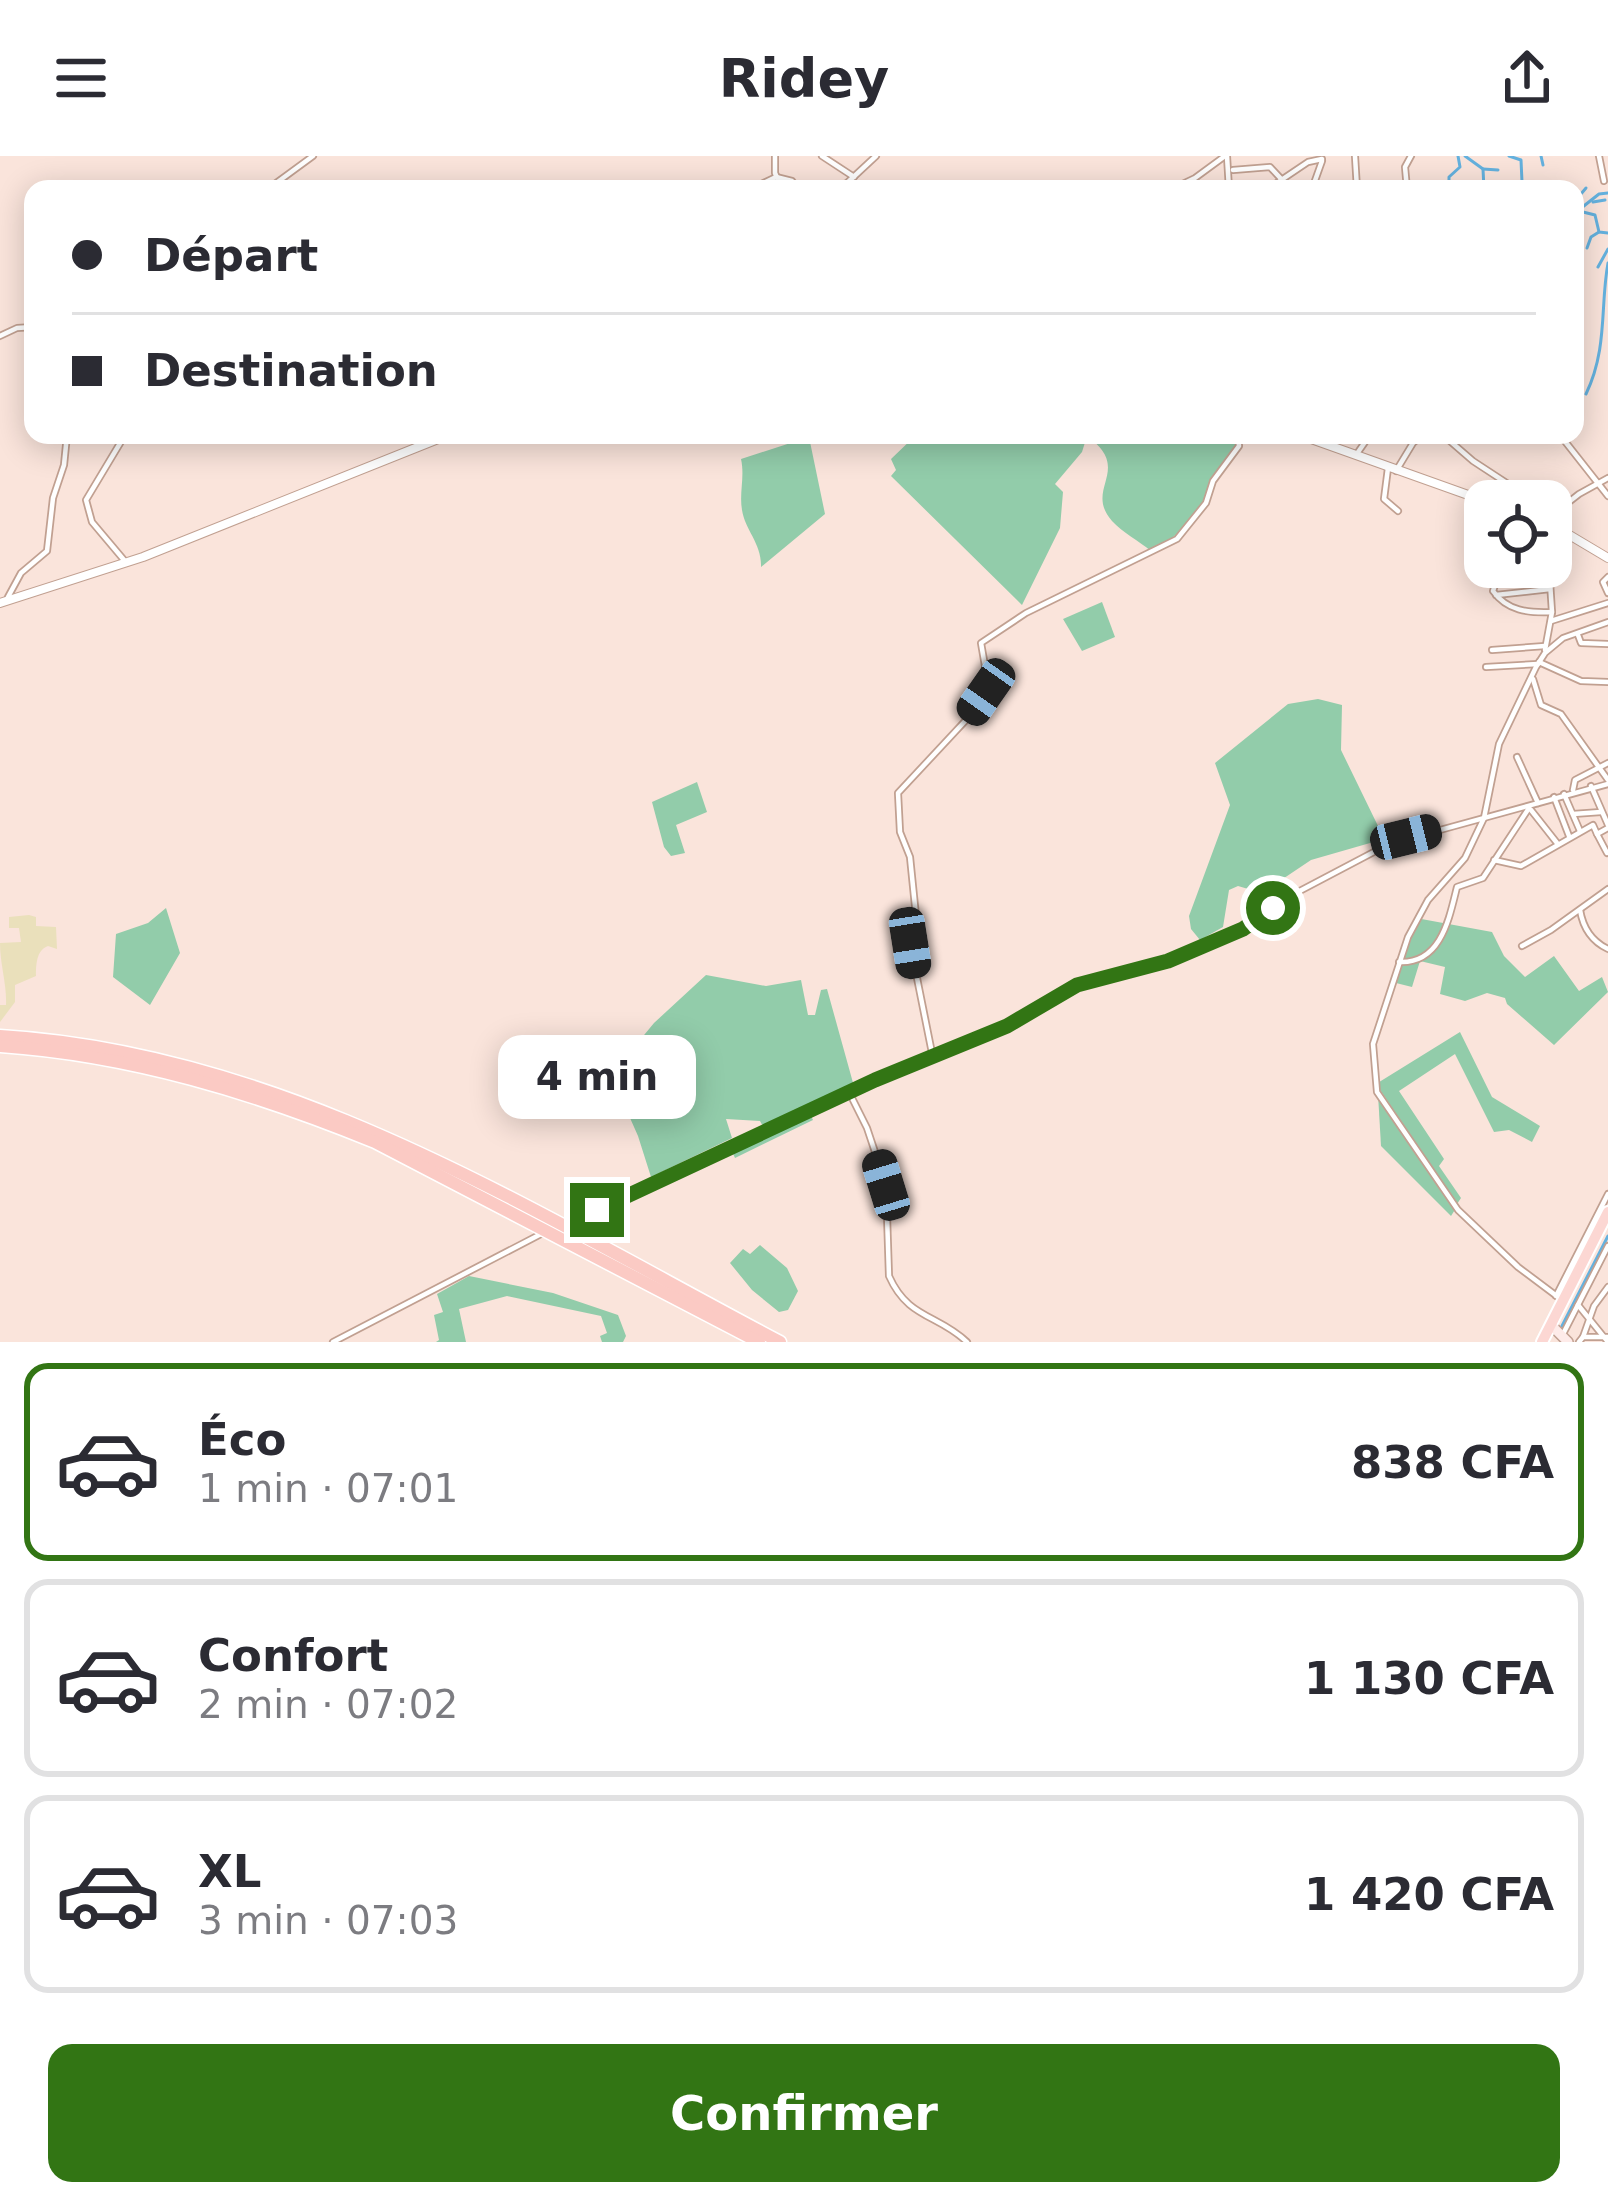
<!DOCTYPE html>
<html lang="fr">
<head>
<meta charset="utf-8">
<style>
	:root { --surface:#fff; --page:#f2f2f3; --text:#2b2b33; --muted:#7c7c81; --line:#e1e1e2; --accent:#327514 }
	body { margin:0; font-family:"DejaVu Sans",sans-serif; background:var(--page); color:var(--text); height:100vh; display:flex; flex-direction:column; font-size:45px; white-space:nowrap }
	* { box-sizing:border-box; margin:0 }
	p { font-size:39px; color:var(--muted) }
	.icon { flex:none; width:66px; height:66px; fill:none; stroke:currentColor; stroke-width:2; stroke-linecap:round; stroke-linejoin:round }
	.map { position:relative; height:1186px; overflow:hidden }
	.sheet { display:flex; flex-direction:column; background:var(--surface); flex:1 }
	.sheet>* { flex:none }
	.top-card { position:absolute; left:24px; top:24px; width:1560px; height:264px; border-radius:24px; box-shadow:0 6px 30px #0003; display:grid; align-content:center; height:264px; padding:0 48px; background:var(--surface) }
	.tools { position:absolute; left:1464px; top:324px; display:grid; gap:24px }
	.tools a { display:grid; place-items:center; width:108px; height:108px; border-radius:24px; background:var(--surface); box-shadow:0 6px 30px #0003; font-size:60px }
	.end { position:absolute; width:54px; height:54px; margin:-27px; border:15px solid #327514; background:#fff; box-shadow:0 0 0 6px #fff }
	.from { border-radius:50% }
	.bubble { position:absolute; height:84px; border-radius:24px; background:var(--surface); box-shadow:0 6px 30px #0003; font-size:39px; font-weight:600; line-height:84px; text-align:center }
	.car { position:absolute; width:36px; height:72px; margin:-36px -18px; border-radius:15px; box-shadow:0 0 9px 3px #0007; background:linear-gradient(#222 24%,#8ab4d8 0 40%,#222 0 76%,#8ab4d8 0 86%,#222 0) }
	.top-card b { display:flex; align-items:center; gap:42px; height:114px; font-size:45px }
	.top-card b+b { border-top:3px solid var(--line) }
	.top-card i { width:30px; height:30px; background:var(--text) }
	ul { padding:21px 0 0; list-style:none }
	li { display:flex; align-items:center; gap:36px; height:198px; margin:0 24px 18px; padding:0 24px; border:6px solid var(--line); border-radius:24px }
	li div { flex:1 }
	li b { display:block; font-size:45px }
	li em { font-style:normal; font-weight:600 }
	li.on { border-color:var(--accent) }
	li>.icon { width:108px; height:108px; stroke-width:1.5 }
	.cta { display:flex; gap:24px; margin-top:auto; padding:24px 48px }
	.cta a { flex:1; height:138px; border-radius:24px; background:var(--accent); color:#fff; font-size:48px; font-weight:600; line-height:138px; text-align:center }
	header { display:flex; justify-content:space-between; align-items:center; height:156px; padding:0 48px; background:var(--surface); font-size:54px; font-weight:600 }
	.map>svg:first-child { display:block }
	.green { fill:#92ccaa }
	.sand { fill:#eae0bb }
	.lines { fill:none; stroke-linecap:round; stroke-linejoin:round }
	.stream { stroke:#64b1de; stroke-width:3 }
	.minor-casing { stroke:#c1a091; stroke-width:8 }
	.tertiary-casing { stroke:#c1a091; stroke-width:10 }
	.secondary-casing { stroke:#c1a091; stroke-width:12 }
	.primary-casing { stroke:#fff; stroke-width:14 }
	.trunk-casing { stroke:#fff; stroke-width:15 }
	.minor { stroke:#fff; stroke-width:4.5 }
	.tertiary { stroke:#fff; stroke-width:8 }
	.secondary { stroke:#feebe9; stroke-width:9 }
	.primary { stroke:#fcd7d3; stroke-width:10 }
	.trunk { stroke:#fbcac4; stroke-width:12 }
	.route { stroke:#327514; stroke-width:15 }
</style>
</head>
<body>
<header><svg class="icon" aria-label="menu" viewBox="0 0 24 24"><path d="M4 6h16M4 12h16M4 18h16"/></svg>Ridey<svg class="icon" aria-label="share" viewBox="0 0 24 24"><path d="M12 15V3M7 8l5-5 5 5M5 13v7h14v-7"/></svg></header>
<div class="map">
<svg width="1608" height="1186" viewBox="0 0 1608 1186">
	<rect width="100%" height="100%" fill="#fae4db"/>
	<g class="green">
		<path d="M916,279H1237L1238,290C1208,331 1199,372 1151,395C1139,385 1122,376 1112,365C1083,332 1134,314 1087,280L1082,296L1055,328L1063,336L1060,372L1022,449L891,320L896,314L891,303Z"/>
		<path d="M809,281L825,358L761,411C762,388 745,374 742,354C739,337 745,321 741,303Z"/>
		<path d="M1102,446L1115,481L1082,495L1063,463Z"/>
		<path d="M1318,543L1342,549L1341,594L1378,670L1377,685L1311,704L1262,737L1238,730L1229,734L1223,771L1200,784L1191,773L1189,760L1230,649L1215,607L1288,548Z"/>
		<path d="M697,626L707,656L676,669L685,697L671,700L664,691L652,646Z"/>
		<path d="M166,752L180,797L150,849L113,821L116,778L148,767Z"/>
		<path d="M1416,762L1492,776L1504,800L1525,821L1554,800L1579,835L1602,821L1608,836L1554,889L1507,848L1505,842L1487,837L1465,845L1440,838L1445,811L1420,805L1412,831L1392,826Z"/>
		<path d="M706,819L766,830L801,824L808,859H815L821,834L827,833L855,934L809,956L813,964L735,1002L730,991L765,974L760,965L726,963L732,982L651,1021L638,980L611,919L654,867Z"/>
		<path d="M1460,876L1492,941L1540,970L1532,986L1509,974L1494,976L1455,898L1399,935L1444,1003L1439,1010L1461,1042L1457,1048L1376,928Z"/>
		<path d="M1378,938L1456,1052L1451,1060L1381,990Z"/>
		<path d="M760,1089L787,1112L798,1135L788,1154L779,1156L752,1134L730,1107L743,1093L750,1098Z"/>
		<path d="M469,1120L553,1137L618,1159L626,1180L623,1186H602L600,1180L607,1177L601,1160L507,1140L459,1153L466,1186H436L439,1184L434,1159L443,1156L437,1138Z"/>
	</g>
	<path class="sand" d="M29,759L36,761V770L56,771L57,793L48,790C36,794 36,810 36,820L15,829V846L0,866V849H6C7,828 0,809 0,787L21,786L19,772H9V761Z"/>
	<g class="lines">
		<g class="stream">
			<path d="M1465,0L1483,13L1484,33"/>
			<path d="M1509,0L1521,4L1522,26L1534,33"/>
			<path d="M1541,0L1543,9"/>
			<path d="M1483,13L1498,14"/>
			<path d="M1449,33V21L1460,11L1458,0"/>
			<path d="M1575,45L1586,32"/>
			<path d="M1593,46L1605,44"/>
			<path d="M1580,53L1599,38L1608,37"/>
			<path d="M1575,54L1595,59L1599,76L1608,77"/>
			<path d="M1587,92L1591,81L1599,76"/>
			<path d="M1598,111L1608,93"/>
			<path d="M1586,238C1608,192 1600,150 1608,107"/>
			<path d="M1562,1170L1608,1080"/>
		</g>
		<g class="minor-casing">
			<g id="minor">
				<path d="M775,0V17L782,33"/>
				<path d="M822,0L854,21"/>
				<path d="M1227,0L1229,33"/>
				<path d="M1355,0L1357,33"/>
				<path d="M1599,0L1604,25"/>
				<path d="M1233,14L1270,11L1284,26V33"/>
				<path d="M268,33L313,0"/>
				<path d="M751,33L776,21L792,25L798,33"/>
				<path d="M830,33L847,27L876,0"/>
				<path d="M1172,33L1195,22L1225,0"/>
				<path d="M1268,33L1308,6L1322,3"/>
				<path d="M1312,33L1322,5"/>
				<path d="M1407,33L1405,11L1411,0"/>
				<path d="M0,180L17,172L33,171"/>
				<path d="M1443,279L1473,305L1534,345"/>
				<path d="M1560,279L1608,340"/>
				<path d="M1356,299L1370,279"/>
				<path d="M1388,312L1384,343L1398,355"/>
				<path d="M1396,315L1413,287L1423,279"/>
				<path d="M1551,360L1579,338L1608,322"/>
				<path d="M1551,390L1563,375"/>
				<path d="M124,404L92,366L86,344L125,279"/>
				<path d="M1549,416L1497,423L1493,435C1507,455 1528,457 1552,456"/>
				<path d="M1608,421L1603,426L1608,437"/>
				<path d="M1496,439L1550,433"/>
				<path d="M8,441L21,417L47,395L53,342L64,309L67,279"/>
				<path d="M1551,465L1608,447"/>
				<path d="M1578,479L1581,487L1608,488"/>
				<path d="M1492,494L1545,490"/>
				<path d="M1545,494L1552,456L1549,411"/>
				<path d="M1539,506L1581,525L1608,526"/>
				<path d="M1486,511L1538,508"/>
				<path d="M1533,523L1541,549L1561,558L1608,624"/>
				<path d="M1517,601L1538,647"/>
				<path d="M1591,630L1608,669"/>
				<path d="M1573,634L1575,624L1608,607"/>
				<path d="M1564,638L1580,675"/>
				<path d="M1554,641L1569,680"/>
				<path d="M1531,654L1557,687"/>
				<path d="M1573,658L1601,656"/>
				<path d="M1597,678L1607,697"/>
				<path d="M1494,704L1521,710L1593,669L1597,678L1608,672"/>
				<path d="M1580,754C1583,772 1591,785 1608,793"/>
				<path d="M1522,790L1551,774L1608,733"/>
				<path d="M1399,806C1441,808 1449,763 1457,731L1483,722L1529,652"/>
				<path d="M933,902L910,787L916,760L910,701L900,676L898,637L967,563L989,533L981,487L1026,457L1177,383L1206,347L1213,325L1239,290L1238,279"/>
				<path d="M849,936L867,972L886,1029L889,1120C908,1163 938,1158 967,1186"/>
				<path d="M568,1066L875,924L1007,870L1077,829L1150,812L1243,773L1294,738L1389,688L1608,628"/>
				<path d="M1556,1140L1608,1038"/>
				<path d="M1562,1144L1518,1111L1458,1054L1377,936L1373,888L1408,781L1428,744L1465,702L1484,662L1499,588L1536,511L1545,497L1563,482L1608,466"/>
				<path d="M1578,1149L1608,1186"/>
				<path d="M1562,1180L1608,1090"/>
				<path d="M1583,1181L1594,1150L1608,1131"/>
				<path d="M333,1186L541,1078"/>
				<path d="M1579,1186L1583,1181H1608"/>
			</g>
		</g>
		<g class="tertiary-casing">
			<g id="tertiary">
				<path d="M1300,279L1485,345"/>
				<path d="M1551,368L1608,402"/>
				<path d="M0,447L143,401L448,279"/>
			</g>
		</g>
		<g class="secondary-casing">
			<path id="secondary" d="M1551,1169L1568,1186"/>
		</g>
		<g class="primary-casing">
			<path id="primary" d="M1542,1186L1608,1056"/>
		</g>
		<g class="trunk-casing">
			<g id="trunk">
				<path d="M0,880C287,897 533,1056 780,1186"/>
				<path d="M0,890C131,899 255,937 375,986L759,1186"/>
			</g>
		</g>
		<use href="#minor" class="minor"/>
		<use href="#tertiary" class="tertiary"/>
		<use href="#secondary" class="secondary"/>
		<use href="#primary" class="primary"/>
		<use href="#trunk" class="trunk"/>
	</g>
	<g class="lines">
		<path class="route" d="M597,1054L875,924L1007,870L1077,829L1168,805L1243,773L1273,752"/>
	</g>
</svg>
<div class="tools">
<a><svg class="icon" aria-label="locate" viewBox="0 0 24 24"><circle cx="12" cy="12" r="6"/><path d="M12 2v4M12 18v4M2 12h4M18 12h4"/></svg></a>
</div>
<i class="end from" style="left:1273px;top:752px"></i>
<i class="end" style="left:597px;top:1054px"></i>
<div class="bubble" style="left:498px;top:879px;width:198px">4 min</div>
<i class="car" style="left:986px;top:536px;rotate:215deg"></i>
<i class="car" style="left:1406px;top:681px;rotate:76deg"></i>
<i class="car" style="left:910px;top:787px;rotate:171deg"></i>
<i class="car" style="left:886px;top:1029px;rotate:343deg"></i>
<div class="top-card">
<b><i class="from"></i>Départ</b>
<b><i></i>Destination</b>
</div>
</div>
<section class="sheet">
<ul>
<li class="on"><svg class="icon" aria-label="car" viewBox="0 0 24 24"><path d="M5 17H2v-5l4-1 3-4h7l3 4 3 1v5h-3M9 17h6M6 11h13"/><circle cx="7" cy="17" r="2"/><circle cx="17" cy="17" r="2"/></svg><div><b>Éco</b><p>1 min · 07:01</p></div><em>838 CFA</em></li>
<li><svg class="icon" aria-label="car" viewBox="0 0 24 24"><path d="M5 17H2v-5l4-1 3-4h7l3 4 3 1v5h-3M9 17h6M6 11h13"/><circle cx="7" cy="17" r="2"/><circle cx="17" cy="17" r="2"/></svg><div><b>Confort</b><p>2 min · 07:02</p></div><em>1 130 CFA</em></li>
<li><svg class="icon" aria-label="car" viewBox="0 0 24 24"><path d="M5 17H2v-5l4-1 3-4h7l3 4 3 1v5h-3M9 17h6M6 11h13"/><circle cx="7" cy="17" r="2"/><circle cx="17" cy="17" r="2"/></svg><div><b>XL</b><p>3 min · 07:03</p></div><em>1 420 CFA</em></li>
</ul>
<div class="cta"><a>Confirmer</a></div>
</section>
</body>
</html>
